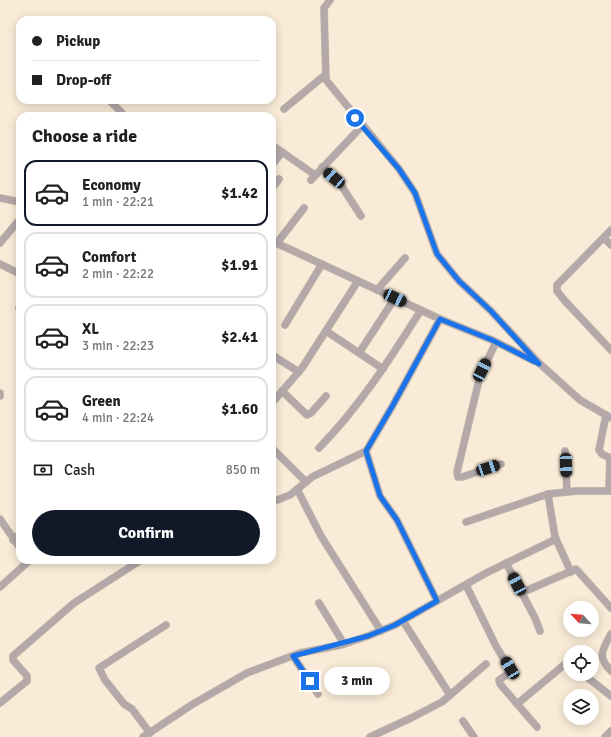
<!DOCTYPE html>
<html lang="en">
<head>
<meta charset="utf-8">
<style>
	:root { --surface:#fff; --page:#f2f2f2; --text:#202124; --muted:#757577; --line:#e0e0e0; --accent:#111827 }
	body { margin:0; font-family:Signika,sans-serif; background:var(--page); color:var(--text); height:100vh; display:flex; flex-direction:column; font-size:15px; white-space:nowrap }
	* { box-sizing:border-box; margin:0 }
	p { font-size:13px; color:var(--muted) }
	.icon { flex:none; width:22px; height:22px; fill:none; stroke:currentColor; stroke-width:2; stroke-linecap:round; stroke-linejoin:round }
	.map { position:relative; flex:1; overflow:hidden }
	.drawer { position:absolute; left:16px; top:112px; width:260px; height:452px; display:flex; flex-direction:column; background:var(--surface); border-radius:12px; box-shadow:0 2px 10px #0003 }
	.drawer>* { flex:none }
	.guide { position:absolute; left:16px; top:16px; width:260px; height:88px; border-radius:12px; box-shadow:0 2px 10px #0003; display:grid; align-content:center; height:88px; padding:0 16px; background:var(--surface) }
	.needle { width:26px; rotate:296deg }
	.fabs { position:absolute; left:563px; top:601px; display:grid; gap:8px }
	.fabs a { display:grid; place-items:center; width:36px; height:36px; border-radius:50%; background:var(--surface); box-shadow:0 2px 10px #0003; font-size:20px }
	.end { position:absolute; width:18px; height:18px; margin:-9px; border:5px solid #1a73e8; background:#fff; box-shadow:0 0 0 2px #fff }
	.from { border-radius:50% }
	.bubble { position:absolute; height:28px; border-radius:14px; background:var(--surface); box-shadow:0 2px 10px #0003; font-size:13px; font-weight:800; line-height:28px; text-align:center }
	.car { position:absolute; width:12px; height:24px; margin:-12px -6px; border-radius:5px; box-shadow:0 0 3px 1px #0007; background:linear-gradient(#222 24%,#8ab4d8 0 40%,#222 0 76%,#8ab4d8 0 86%,#222 0) }
	.guide b { display:flex; align-items:center; gap:14px; height:38px; font-size:15px }
	.guide b+b { border-top:1px solid var(--line) }
	.guide i { width:10px; height:10px; background:var(--text) }
	ul { padding:0; list-style:none }
	li { display:flex; align-items:center; gap:12px; height:66px; margin:0 8px 6px; padding:0 8px; border:2px solid var(--line); border-radius:12px }
	li div { flex:1 }
	li b { display:block; font-size:15px }
	li em { font-style:normal; font-weight:800 }
	li.on { border-color:var(--accent) }
	li>.icon { width:36px; height:36px; stroke-width:1.5 }
	h2 { padding:0 16px; font-size:18px; line-height:48px }
	.pay { display:flex; align-items:center; gap:10px; height:44px; padding:0 16px; font-size:15px }
	.pay p { margin-inline-start:auto }
	.button { display:flex; gap:8px; margin-top:auto; padding:8px 16px }
	.button a { flex:1; height:46px; border-radius:24px; background:var(--accent); color:#fff; font-size:16px; font-weight:800; line-height:46px; text-align:center }
	.map>svg:first-child { display:block }
	.lines { fill:none; stroke-linecap:round; stroke-linejoin:round }
	.street-casing { stroke:#d4c7b6; stroke-width:8 }
	.street { stroke:#b4a8a8; stroke-width:7 }
	.route { stroke:#1a73e8; stroke-width:5 }
</style>
</head>
<body>
<div class="map">
<svg width="611" height="737" viewBox="0 0 611 737">
	<rect width="100%" height="100%" fill="#f9ebd7"/>
	<g class="lines">
		<g class="street-casing">
			<g id="street">
				<path d="M330,0L324,8L326,80L399,169L415,193L437,254L459,281L491,311L539,363L580,400L611,418"/>
				<path d="M109,100L125,116"/>
				<path d="M284,109L325,75"/>
				<path d="M183,116H191"/>
				<path d="M272,145L315,175"/>
				<path d="M272,165L282,152"/>
				<path d="M322,167L339,182L361,216"/>
				<path d="M311,180L362,126"/>
				<path d="M272,189L279,179"/>
				<path d="M0,198L20,202"/>
				<path d="M611,230L557,285V291L565,301L611,350"/>
				<path d="M604,238L611,245"/>
				<path d="M272,241L440,319L492,340L534,361"/>
				<path d="M0,243L20,219"/>
				<path d="M277,243L304,208"/>
				<path d="M0,264L20,274"/>
				<path d="M377,290L405,258"/>
				<path d="M19,308L20,306"/>
				<path d="M285,325L322,264"/>
				<path d="M326,331L383,369"/>
				<path d="M496,342L480,376L457,472L458,477H462L501,464"/>
				<path d="M359,353L395,298"/>
				<path d="M272,355L299,372"/>
				<path d="M282,391L307,415L311,413L326,396"/>
				<path d="M0,393V396"/>
				<path d="M272,403L302,368L358,281"/>
				<path d="M606,415L599,450L602,454L610,458L609,491"/>
				<path d="M272,448L306,482"/>
				<path d="M319,448C360,406 390,359 421,310"/>
				<path d="M366,451L380,496L397,520L437,601"/>
				<path d="M565,451L567,492"/>
				<path d="M297,489L321,536L381,631"/>
				<path d="M548,494L555,537L571,572"/>
				<path d="M272,502L290,495L312,477L366,451L393,405L440,319"/>
				<path d="M0,519L20,548"/>
				<path d="M466,522L548,494L576,491H611"/>
				<path d="M13,540L20,534"/>
				<path d="M506,563L535,618L540,631"/>
				<path d="M466,585L496,646L509,668V673L499,680L500,684L537,727"/>
				<path d="M0,587L30,560"/>
				<path d="M521,593L576,569L611,608"/>
				<path d="M319,603L344,644"/>
				<path d="M403,621L450,695"/>
				<path d="M611,634C602,650 597,657 611,671"/>
				<path d="M293,656L318,694"/>
				<path d="M583,674L611,696"/>
				<path d="M0,703L27,681V676L13,660V656L74,603L141,560"/>
				<path d="M517,704L564,665L567,662L570,664"/>
				<path d="M463,721L474,737"/>
				<path d="M150,733L132,709L124,704L105,680L99,668L166,625"/>
				<path d="M143,737L193,704L247,673L300,653L341,645L368,636L395,625L486,573L556,539"/>
				<path d="M370,737L411,718L442,702L486,664"/>
				<path d="M605,737L611,731"/>
			</g>
		</g>
		<use href="#street" class="street"/>
	</g>
	<g class="lines">
		<path class="route" d="M310,681L293,656L368,636L395,625L437,601L397,520L380,496L366,451L393,405L440,319L492,340L539,364L491,311L459,281L437,254L415,193L399,169L355,118"/>
	</g>
</svg>
<div class="fabs">
<a><svg class="needle" viewBox="-14 -14 28 28"><path d="M0-13l5 13h-10z" fill="#e53935"/><path d="M0 13l5-13h-10z" fill="#757577"/></svg></a>
<a><svg class="icon" aria-label="locate" viewBox="0 0 24 24"><circle cx="12" cy="12" r="6"/><path d="M12 2v4M12 18v4M2 12h4M18 12h4"/></svg></a>
<a><svg class="icon" aria-label="layers" viewBox="0 0 24 24"><path d="M12 4l9 5-9 5-9-5zM3 14l9 5 9-5"/></svg></a>
</div>
<i class="end from" style="left:355px;top:118px"></i>
<i class="end" style="left:310px;top:681px"></i>
<div class="bubble" style="left:324px;top:667px;width:66px">3 min</div>
<i class="car" style="left:334px;top:178px;rotate:311deg"></i>
<i class="car" style="left:395px;top:298px;rotate:115deg"></i>
<i class="car" style="left:482px;top:370px;rotate:27deg"></i>
<i class="car" style="left:566px;top:465px;rotate:178deg"></i>
<i class="car" style="left:488px;top:468px;rotate:72deg"></i>
<i class="car" style="left:517px;top:584px;rotate:332deg"></i>
<i class="car" style="left:510px;top:668px;rotate:329deg"></i>
<div class="guide">
<b><i class="from"></i>Pickup</b>
<b><i></i>Drop-off</b>
</div>
<section class="drawer">
<h2>Choose a ride</h2>
<ul>
<li class="on"><svg class="icon" aria-label="car" viewBox="0 0 24 24"><path d="M5 17H2v-5l4-1 3-4h7l3 4 3 1v5h-3M9 17h6M6 11h13"/><circle cx="7" cy="17" r="2"/><circle cx="17" cy="17" r="2"/></svg><div><b>Economy</b><p>1 min · 22:21</p></div><em>$1.42</em></li>
<li><svg class="icon" aria-label="car" viewBox="0 0 24 24"><path d="M5 17H2v-5l4-1 3-4h7l3 4 3 1v5h-3M9 17h6M6 11h13"/><circle cx="7" cy="17" r="2"/><circle cx="17" cy="17" r="2"/></svg><div><b>Comfort</b><p>2 min · 22:22</p></div><em>$1.91</em></li>
<li><svg class="icon" aria-label="car" viewBox="0 0 24 24"><path d="M5 17H2v-5l4-1 3-4h7l3 4 3 1v5h-3M9 17h6M6 11h13"/><circle cx="7" cy="17" r="2"/><circle cx="17" cy="17" r="2"/></svg><div><b>XL</b><p>3 min · 22:23</p></div><em>$2.41</em></li>
<li><svg class="icon" aria-label="car" viewBox="0 0 24 24"><path d="M5 17H2v-5l4-1 3-4h7l3 4 3 1v5h-3M9 17h6M6 11h13"/><circle cx="7" cy="17" r="2"/><circle cx="17" cy="17" r="2"/></svg><div><b>Green</b><p>4 min · 22:24</p></div><em>$1.60</em></li>
</ul>
<div class="pay"><svg class="icon" aria-label="cash" viewBox="0 0 24 24"><path d="M3 7h18v10H3z"/><circle cx="12" cy="12" r="2"/></svg>Cash<p>850 m</p></div>
<div class="button"><a>Confirm</a></div>
</section>
</div>
</body>
</html>
